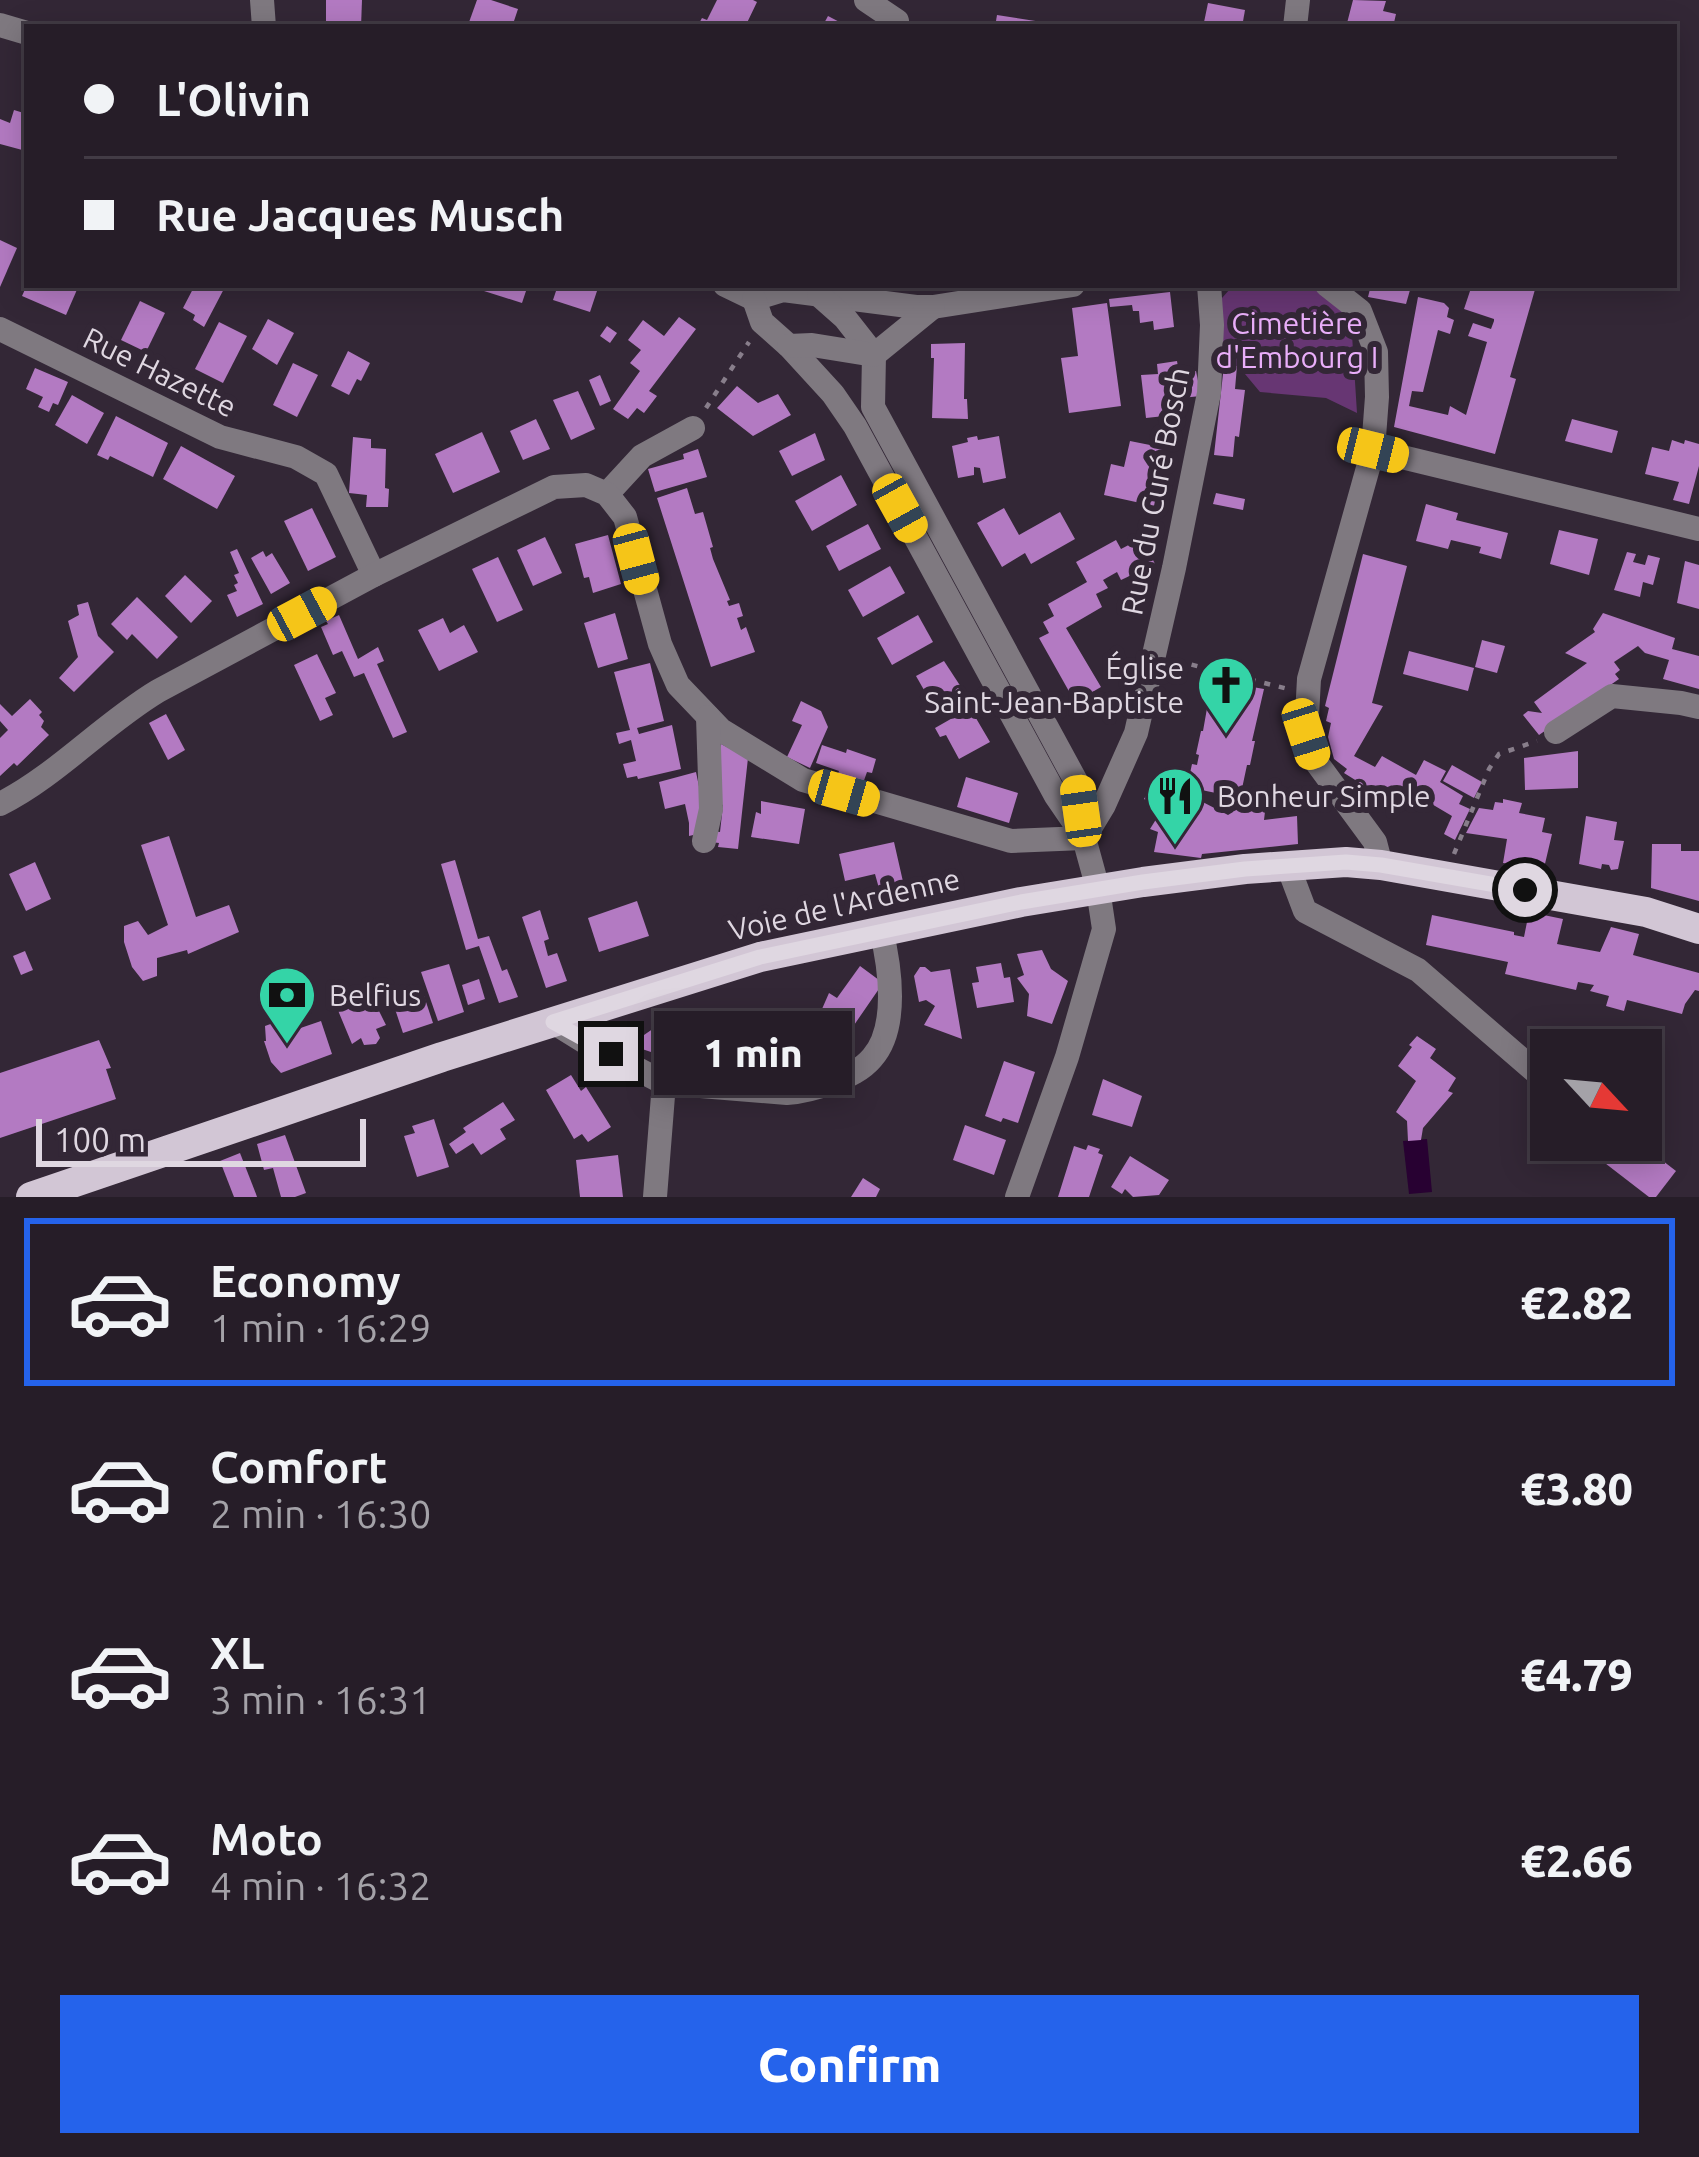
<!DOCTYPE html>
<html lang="en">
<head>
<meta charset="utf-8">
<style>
	:root { --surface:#261d28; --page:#322a34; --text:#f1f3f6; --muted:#a4a2a8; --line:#423b45; --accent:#2563eb }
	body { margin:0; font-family:Ubuntu,sans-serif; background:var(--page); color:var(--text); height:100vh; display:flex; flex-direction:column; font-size:45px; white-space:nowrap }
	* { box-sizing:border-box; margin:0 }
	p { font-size:39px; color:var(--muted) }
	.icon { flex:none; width:66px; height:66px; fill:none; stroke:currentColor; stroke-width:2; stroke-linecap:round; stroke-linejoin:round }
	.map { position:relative; height:1197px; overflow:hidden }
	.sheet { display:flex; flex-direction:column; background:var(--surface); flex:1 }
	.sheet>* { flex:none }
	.top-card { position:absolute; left:24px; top:24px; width:1653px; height:264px; border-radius:0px; box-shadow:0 6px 30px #0003,0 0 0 3px var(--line); display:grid; align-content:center; height:264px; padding:0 60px; background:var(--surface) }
	.needle { width:78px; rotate:116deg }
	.tools { position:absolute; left:1530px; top:1029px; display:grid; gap:24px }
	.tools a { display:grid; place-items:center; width:132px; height:132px; border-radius:0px; background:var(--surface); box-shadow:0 6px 30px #0003,0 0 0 3px var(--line); font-size:60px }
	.scale { position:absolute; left:36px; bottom:30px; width:330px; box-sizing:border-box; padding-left:12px; border:6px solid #dfd7e1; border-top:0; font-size:33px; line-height:42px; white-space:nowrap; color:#dfd7e1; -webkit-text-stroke:9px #332736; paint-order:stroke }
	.end { position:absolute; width:54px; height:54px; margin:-27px; border:15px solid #dfd7e1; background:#111; box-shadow:0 0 0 6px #111 }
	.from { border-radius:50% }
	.bubble { position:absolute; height:84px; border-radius:0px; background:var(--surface); box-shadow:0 6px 30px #0003,0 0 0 3px var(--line); font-size:39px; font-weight:800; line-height:84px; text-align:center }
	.car { position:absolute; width:36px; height:72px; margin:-36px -18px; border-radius:15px; box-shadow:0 0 9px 3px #0007; background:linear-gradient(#f5c518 24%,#345 0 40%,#f5c518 0 76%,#345 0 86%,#f5c518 0) }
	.top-card b { display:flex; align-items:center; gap:42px; height:114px; font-size:45px }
	.top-card b+b { border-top:3px solid var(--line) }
	.top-card i { width:30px; height:30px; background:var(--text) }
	ul { padding:21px 0 0; list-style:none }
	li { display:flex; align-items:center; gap:36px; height:168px; margin:0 24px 18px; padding:0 36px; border:6px solid transparent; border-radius:0px }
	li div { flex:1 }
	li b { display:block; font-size:45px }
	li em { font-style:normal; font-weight:800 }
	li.selected { border-color:var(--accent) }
	li>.icon { width:108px; height:108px; stroke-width:1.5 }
	.cta { display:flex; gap:24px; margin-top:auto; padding:24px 60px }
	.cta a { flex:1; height:138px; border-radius:0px; background:var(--accent); color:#fff; font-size:48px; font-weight:800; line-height:138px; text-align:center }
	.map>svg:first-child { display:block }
	.green { fill:#673673 }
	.water { fill:#280132 }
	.building { fill:#b37ac2 }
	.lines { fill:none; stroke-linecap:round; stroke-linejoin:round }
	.path { stroke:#887e8b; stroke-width:4.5; stroke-dasharray:6 9; stroke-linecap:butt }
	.minor { stroke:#7f7980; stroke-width:24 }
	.major { stroke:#d2c6d5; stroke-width:30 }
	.route { stroke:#dfd7e1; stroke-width:15 }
	.labels { text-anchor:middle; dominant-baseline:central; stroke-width:12; stroke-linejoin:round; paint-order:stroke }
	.park-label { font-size:30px; fill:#e9aef9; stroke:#332736 }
	.street-label { font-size:30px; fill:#dfd7e1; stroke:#332736 }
	.poi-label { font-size:30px; fill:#dfd7e1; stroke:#332736; text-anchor:start }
</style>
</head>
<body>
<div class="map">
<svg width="1699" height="1197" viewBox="0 0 1699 1197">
	<rect width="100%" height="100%" fill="#332736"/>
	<path class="green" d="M1240,285L1317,287L1333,299L1351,319L1357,413L1326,398L1260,392L1240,368L1220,366L1222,298L1230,289Z"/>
	<path class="water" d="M1427,1139L1432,1192L1409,1194L1403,1141Z"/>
	<g class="building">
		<path d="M326,0H362L361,27H326Z"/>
		<path d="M477,0H491L518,9L512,27L468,25Z"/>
		<path d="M717,0H753L757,2L745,27H697L702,18L707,20Z"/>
		<path d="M1353,0L1386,1L1383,11L1396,14L1393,27H1346Z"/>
		<path d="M1208,3L1245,10L1242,27H1203Z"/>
		<path d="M997,15L1055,24L1054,27H995Z"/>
		<path d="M828,16L849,27H822Z"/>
		<path d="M14,110L27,114L26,151L0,144V119L10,123Z"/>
		<path d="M0,240L17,248L0,287Z"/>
		<path d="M27,285H79L66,315L22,296Z"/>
		<path d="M195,285H226L204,327L193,320L195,315L183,308Z"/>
		<path d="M486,285H528L522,303L484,291Z"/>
		<path d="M558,285H599L590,312L553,300Z"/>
		<path d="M1371,285H1392L1410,290L1406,304L1368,297Z"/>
		<path d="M1472,285L1536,286L1510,377L1516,379L1495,454L1394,427L1418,297L1444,303L1449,308L1447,317L1454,320L1450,334L1438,330L1423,392L1412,391L1409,406L1448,415L1450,406L1466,415L1487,342L1468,336L1473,323L1491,329L1494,321V319L1464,309Z"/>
		<path d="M1170,292L1174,327L1154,330L1153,321L1140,323L1139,311H1133L1132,305L1110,307L1109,299Z"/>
		<path d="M140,301L165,313L146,352L121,340Z"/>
		<path d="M1107,303L1121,406L1069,413L1061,358L1078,356L1072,308Z"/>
		<path d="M679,317L696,329L649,391L657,396L644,413L637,408L628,419L613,409L640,371L630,363L641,350L628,340L643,320L664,336Z"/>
		<path d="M268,319L294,333L277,365L252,349Z"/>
		<path d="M219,322L247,336L223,383L195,369Z"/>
		<path d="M607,326L617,333L610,343L600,336Z"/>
		<path d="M965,343L964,399H967L968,419L932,418L934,358H931V344Z"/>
		<path d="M348,351L370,363L361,381L357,379L349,395L331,386Z"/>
		<path d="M1177,361L1179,373L1196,371L1201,396L1181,398L1183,414L1146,418L1141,375L1158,374L1157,364Z"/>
		<path d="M293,363L318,375L297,417L273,405Z"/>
		<path d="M1224,365L1237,366L1235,389L1245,390L1239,437L1235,436L1233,457L1214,455Z"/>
		<path d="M35,368L68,382L58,405L53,403L49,412L38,407L43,397L26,389Z"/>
		<path d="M600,375L611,401L600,406L589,380Z"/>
		<path d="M737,386L758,403L778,394L791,415L753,436L717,408Z"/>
		<path d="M578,391L595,429L571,440L553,400Z"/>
		<path d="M72,395L104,413L87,444L55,425Z"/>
		<path d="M116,416L168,443L153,477L110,456L108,460L97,455Z"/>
		<path d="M536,419L550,449L523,460L510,431Z"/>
		<path d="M1572,419L1618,431L1612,453L1565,441Z"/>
		<path d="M482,432L500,472L453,493L435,454Z"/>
		<path d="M815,433L825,460L792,476L779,451Z"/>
		<path d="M977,436L978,440L999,436L1006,478L983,483L980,468L974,467V475L958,478L952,446L968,442L967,438Z"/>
		<path d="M353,437L371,439V448L386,449L385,488L389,489L388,507H366L367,495L349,493Z"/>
		<path d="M1672,440L1684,444L1685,440L1699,444V466L1689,504L1673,500L1679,482L1645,474L1652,447L1669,451Z"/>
		<path d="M1130,441L1165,448L1154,506L1104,495L1111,464L1124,467Z"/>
		<path d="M181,446L235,476L217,509L163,479Z"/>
		<path d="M698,449L707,477L655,492L648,469L684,459L683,454Z"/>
		<path d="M841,475L857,505L812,531L795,501Z"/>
		<path d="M687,488L695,514L703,512L713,547L710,548L713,559L730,600L727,601L729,606L739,603L743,616L737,618L741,630L746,627L755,652L711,667L657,498Z"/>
		<path d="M1216,493L1245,499L1243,510L1213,504Z"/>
		<path d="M1426,504L1458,513L1456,520L1508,533L1501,559L1479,553L1481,547L1451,540L1448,549L1416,541Z"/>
		<path d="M312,508L336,557L308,571L284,521Z"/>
		<path d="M1004,508L1019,535L1060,512L1075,539L1031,564L1025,553L1002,567L977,523Z"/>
		<path d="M868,524L881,549L839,571L826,546Z"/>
		<path d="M1559,530L1598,539L1589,575L1550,564Z"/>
		<path d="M608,535L621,584L593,593L589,577L584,578L575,544Z"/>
		<path d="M545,537L562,573L533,586L517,550Z"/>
		<path d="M1142,538L1155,564L1121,580L1117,572L1103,580L1108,588L1096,594L1102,607L1066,628L1101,687L1075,702L1039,638L1049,633L1043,622L1054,616L1048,604L1087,582L1076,562L1116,540L1121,549Z"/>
		<path d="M237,549L263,604L237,617L227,595L237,591L234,585L238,583L234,575L239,573L230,552Z"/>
		<path d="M263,551L266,557L272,553L290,583L271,594L251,558Z"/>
		<path d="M1627,552L1636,554L1633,562L1645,565L1648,555L1660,558L1653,585L1643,582L1640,597L1614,590Z"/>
		<path d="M1363,554L1407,566L1372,703L1383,706L1354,756L1375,767L1382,756L1416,775L1424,760L1446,771L1440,782L1463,796L1459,804L1470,809L1455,840L1444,834L1452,816L1408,790L1397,806L1344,773L1347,769L1334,759L1328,737L1331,723L1326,721L1329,708L1325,706Z"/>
		<path d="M498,557L523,610L497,622L472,569Z"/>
		<path d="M1685,561L1699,565V609L1677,603Z"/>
		<path d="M890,566L905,593L863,617L848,590Z"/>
		<path d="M185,575L212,601L191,623L165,596Z"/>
		<path d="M137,597L178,637L157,659L132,634L127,640L111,624Z"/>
		<path d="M88,602L98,636L114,652L74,692L59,678L78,657L68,621L79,615L77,605Z"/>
		<path d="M615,613L628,659L598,668L584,623Z"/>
		<path d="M1603,613L1675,638L1672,649L1699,656V689L1663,679L1669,660L1645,653L1638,646L1614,662L1620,670L1615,674L1619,679L1539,735L1523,715L1528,711L1542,713L1534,702L1587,663L1565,653L1595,632L1593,629Z"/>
		<path d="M339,615L358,659L378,647L384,661L377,664L407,732L393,738L364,673L354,677L342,651L333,655L321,627L328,624L326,621Z"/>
		<path d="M918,615L933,642L892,665L877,638Z"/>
		<path d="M443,618L450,633L464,625L478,652L439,671L418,630Z"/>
		<path d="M1482,640L1505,646L1497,673L1475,667Z"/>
		<path d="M1409,651L1474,668L1468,691L1403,674Z"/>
		<path d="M317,654L336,693L325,698L333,715L320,721L294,665Z"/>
		<path d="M944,661L961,687L932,704L916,676Z"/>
		<path d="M650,663L664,721L637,728L639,734L672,725L681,769L638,779L637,776L627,778L623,764L636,761L631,740L619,744L616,733L630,730L614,672Z"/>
		<path d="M1212,680L1264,689L1252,741H1255L1250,765H1247L1240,798L1187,787L1192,764L1197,765L1199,755L1196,754L1201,731H1203Z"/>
		<path d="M30,699L42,712L39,715L44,721L41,727L49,735L17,766L14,763L0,776V738L8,730L0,721V704L12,716Z"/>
		<path d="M801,701L821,711L828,727L810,768L787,757L802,725L792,721Z"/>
		<path d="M970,708L990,742L959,759L946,735L940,737L935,728Z"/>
		<path d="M166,714L185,750L168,760L149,723Z"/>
		<path d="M721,744L748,758L738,849L718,847L719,843L711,842L712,831L720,832L723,805L717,803Z"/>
		<path d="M822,745L846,753L847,749L876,759L872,773L867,772L861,789L836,780L839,771L816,763Z"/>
		<path d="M1578,751V788L1525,790L1524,758Z"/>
		<path d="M1452,765L1482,782L1474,798L1443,781Z"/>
		<path d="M696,772L703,806L702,833L689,836V823L685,804L665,809L659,782Z"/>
		<path d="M966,777L1018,793L1009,823L957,807Z"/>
		<path d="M1156,778L1228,815L1233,812V806L1237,807L1239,798L1266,803L1264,820L1297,816L1298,844L1202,854L1201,858L1154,852L1158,832L1150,829L1160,813V807L1144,799Z"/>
		<path d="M1503,799L1522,803L1519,813L1545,818L1542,832L1552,834L1544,868L1503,863L1507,839L1466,833L1479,808L1493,810L1495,802L1503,803Z"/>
		<path d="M761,801L805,809L799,844L751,837L756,812L761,814Z"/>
		<path d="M1586,816L1617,822L1614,840L1624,841L1618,869L1611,870L1609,865L1602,864L1601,869L1579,864Z"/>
		<path d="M169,836L196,917L229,905L239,932L188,954L187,950L157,958V976L143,981L132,967L124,942V926L138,921L148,935L168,925L141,845Z"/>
		<path d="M894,842L904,886L880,892L875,874L845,881L839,854Z"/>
		<path d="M1652,844H1681V851H1699V901L1651,888Z"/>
		<path d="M455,860L478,939L489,936L502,971L507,969L518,997L499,1003L479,946L466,950L441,864Z"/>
		<path d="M35,862L51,899L26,911L9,874Z"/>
		<path d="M637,901L649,936L599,952L588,918Z"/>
		<path d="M540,910L549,939L544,941L548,956L557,953L567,981L546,988L522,917Z"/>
		<path d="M1529,912L1563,919L1557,944L1600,952L1611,927L1639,934L1633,955L1699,973V991L1695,990L1685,1004L1682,1014L1627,1000L1624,1011L1606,1006L1609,996L1590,991L1594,985L1578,982L1576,990L1505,974L1508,962L1426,945L1432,915L1514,932V935L1524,937Z"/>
		<path d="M1042,950L1051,969L1068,981L1052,1024L1027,1016L1029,994L1017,978L1024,975L1017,954Z"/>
		<path d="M25,951L33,970L21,975L13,956Z"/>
		<path d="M1001,963L1004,978L1010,977L1014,1002L977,1008L972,983L979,982L976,967Z"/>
		<path d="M449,964L464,1012L438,1021L421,972Z"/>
		<path d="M860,966L883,983L819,1076L796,1069L811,1036L805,1032L814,1017L821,1021L826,1012L822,1009L829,993L837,998Z"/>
		<path d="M920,967H925L931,972L950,969L962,1039L924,1025L935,1006L926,1000L919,1002L914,976Z"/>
		<path d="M479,979L485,999L468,1005L462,985Z"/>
		<path d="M370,993L386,1025L376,1029L380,1038L376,1044L364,1045L361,1038L352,1044L337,1008L363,1004L360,998Z"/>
		<path d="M424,996L433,1023L403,1033L394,1006Z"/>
		<path d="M708,1020H732L733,1061L675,1060L639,1048L644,1035L657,1026L702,1028V1033H708Z"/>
		<path d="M321,1021L332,1054L281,1073L271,1062L264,1041H266L265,1026L276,1022L283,1034Z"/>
		<path d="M1417,1036L1436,1049L1430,1058L1456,1078L1448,1091L1453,1093L1423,1128L1421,1140L1408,1141L1407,1121L1396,1112L1416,1081L1398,1066L1412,1047L1409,1045Z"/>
		<path d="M99,1040L111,1068L106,1069L116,1099L0,1138V1073Z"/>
		<path d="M753,1040L794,1046L790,1069L748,1063Z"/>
		<path d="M1004,1061L1035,1072L1018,1123L1003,1118L1001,1122L985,1116Z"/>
		<path d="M571,1075L581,1091L586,1087L611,1127L588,1142L582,1134L574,1139L546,1090Z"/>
		<path d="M1103,1079L1142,1096L1132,1127L1092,1115Z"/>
		<path d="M503,1102L515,1120L500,1129L506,1139L481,1155L473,1143L456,1154L449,1144L466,1132L463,1128Z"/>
		<path d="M434,1119L449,1167L417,1177L404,1136L415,1133L412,1126Z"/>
		<path d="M965,1125L1006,1140L994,1175L953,1160Z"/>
		<path d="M285,1135L306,1193L295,1197H281L273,1168L264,1170L257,1144Z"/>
		<path d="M1575,1140H1636L1676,1171L1656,1197H1649Z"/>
		<path d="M1088,1145L1100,1149L1098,1153L1103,1155L1089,1197H1058L1074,1146L1086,1150Z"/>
		<path d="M240,1153L256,1194L257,1197H234L220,1161Z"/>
		<path d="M618,1155L623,1197H580L576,1160Z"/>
		<path d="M1130,1156L1169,1180L1159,1195L1133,1197L1125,1189L1122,1194L1111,1187Z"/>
		<path d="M863,1178L880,1189L876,1197H851Z"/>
	</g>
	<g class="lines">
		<g class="path">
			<path d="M706,408L749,342"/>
			<path d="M1177,661L1288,689"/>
			<path d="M1454,854L1489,769L1499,754L1537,741"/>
		</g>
		<g class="minor">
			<path d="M262,0L264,27"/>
			<path d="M866,0L897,21"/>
			<path d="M0,25L27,33"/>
			<path d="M1295,27L1298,0"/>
			<path d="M725,285L754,299L783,290L916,307H933L1073,285"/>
			<path d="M1327,285L1360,311L1376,352L1377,397L1373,450L1309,679L1306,734L1314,759L1375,842L1381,865"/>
			<path d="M819,295L845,318L874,355L873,407L1077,783L1084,838L1098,889L1104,929L1067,1057L1017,1197"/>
			<path d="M754,299L762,322L789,346L833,394L855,426L1056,796L1080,831"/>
			<path d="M0,329L220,437L296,457L326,474L374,575"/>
			<path d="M789,346L812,345L874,355L933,307"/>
			<path d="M1373,450L1699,529"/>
			<path d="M607,494L642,456L693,428"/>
			<path d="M1556,732L1612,696L1681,703L1699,707"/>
			<path d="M0,804C56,776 103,724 158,691L374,575L554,487L586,485L607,494L625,517L660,644L678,685L721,730L803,780L1011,841L1084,838"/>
			<path d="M1084,838L1104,805L1136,733L1174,568L1209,393L1212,325L1209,285"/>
			<path d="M704,841L711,809L708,717"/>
			<path d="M1288,866L1305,911L1418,970L1551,1085"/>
			<path d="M553,1022L582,1040L664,1083L655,1197"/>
			<path d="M664,1083L787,1093C804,1092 817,1088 833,1082C848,1076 862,1070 872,1058C899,1028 890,966 881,930"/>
		</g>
		<path class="major" d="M31,1197L442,1057L760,957L1021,902L1143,882L1245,869L1346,862L1381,865L1646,912L1699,929"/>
	</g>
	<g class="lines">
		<path class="route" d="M611,1054L553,1022L760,957L1021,902L1143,882L1245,869L1346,862L1381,865L1525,890"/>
	</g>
	<defs>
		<g id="church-pin" transform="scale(3)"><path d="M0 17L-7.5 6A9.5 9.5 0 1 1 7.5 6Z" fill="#34d4a7" stroke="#332736"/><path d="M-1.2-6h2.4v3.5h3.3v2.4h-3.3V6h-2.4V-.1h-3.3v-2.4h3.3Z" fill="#111"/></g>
		<g id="restaurant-pin" transform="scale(3)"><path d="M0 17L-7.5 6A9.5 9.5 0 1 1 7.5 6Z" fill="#34d4a7" stroke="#332736"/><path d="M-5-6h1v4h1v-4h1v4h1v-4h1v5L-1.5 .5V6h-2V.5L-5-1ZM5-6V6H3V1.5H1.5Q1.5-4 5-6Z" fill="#111"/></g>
		<g id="bank-pin" transform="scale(3)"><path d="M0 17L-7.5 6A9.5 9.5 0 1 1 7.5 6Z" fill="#34d4a7" stroke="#332736"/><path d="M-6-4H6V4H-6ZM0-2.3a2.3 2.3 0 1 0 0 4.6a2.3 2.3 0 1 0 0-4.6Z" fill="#111"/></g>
	</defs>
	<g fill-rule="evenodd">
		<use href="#church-pin" x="1226" y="685"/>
		<use href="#restaurant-pin" x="1175" y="796"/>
		<use href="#bank-pin" x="287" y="995"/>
	</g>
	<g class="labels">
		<g class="park-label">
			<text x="1297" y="323">Cimetière<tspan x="1297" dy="34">d'Embourg I</tspan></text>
		</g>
		<g class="street-label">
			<text transform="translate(160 372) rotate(26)">Rue Hazette</text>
			<text transform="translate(1155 491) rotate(-79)">Rue du Curé Bosch</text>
			<text transform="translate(844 904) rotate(-13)">Voie de l'Ardenne</text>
		</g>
		<g class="poi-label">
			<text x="1184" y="668" text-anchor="end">Église<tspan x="1184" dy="34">Saint-Jean-Baptiste</tspan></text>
			<text x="1217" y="796">Bonheur Simple</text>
			<text x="329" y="995">Belfius</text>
		</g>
	</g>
</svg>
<div class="tools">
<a><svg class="needle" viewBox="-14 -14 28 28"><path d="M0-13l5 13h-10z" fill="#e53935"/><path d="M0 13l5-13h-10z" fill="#a4a2a8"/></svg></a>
</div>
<div class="scale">100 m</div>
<i class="end from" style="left:1525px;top:890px"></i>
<i class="end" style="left:611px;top:1054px"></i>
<div class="bubble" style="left:654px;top:1011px;width:198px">1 min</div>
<i class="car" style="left:1373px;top:450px;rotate:104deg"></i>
<i class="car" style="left:900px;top:508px;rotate:151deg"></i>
<i class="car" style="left:636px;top:559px;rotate:165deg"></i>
<i class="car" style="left:302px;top:614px;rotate:62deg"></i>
<i class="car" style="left:1306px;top:734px;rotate:162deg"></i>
<i class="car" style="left:844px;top:793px;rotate:106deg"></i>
<i class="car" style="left:1081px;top:811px;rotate:352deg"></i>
<div class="top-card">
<b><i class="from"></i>L'Olivin</b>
<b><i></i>Rue Jacques Musch</b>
</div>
</div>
<section class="sheet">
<ul>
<li class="selected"><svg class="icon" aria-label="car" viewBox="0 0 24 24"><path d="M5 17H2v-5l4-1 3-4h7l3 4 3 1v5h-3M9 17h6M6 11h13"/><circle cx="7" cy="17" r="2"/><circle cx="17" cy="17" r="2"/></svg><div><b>Economy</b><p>1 min · 16:29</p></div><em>€2.82</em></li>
<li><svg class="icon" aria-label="car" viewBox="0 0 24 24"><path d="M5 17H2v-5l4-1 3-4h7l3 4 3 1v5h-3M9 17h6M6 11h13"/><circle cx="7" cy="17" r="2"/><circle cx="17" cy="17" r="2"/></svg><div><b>Comfort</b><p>2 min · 16:30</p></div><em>€3.80</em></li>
<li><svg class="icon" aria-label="car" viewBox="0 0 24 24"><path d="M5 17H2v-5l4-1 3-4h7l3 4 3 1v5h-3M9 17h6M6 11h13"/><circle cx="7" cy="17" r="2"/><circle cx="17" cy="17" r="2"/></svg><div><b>XL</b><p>3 min · 16:31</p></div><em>€4.79</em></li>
<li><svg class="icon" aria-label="car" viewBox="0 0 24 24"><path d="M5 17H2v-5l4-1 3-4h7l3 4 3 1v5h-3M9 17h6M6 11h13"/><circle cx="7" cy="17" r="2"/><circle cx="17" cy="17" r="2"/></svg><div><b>Moto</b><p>4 min · 16:32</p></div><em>€2.66</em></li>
</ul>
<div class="cta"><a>Confirm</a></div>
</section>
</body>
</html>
